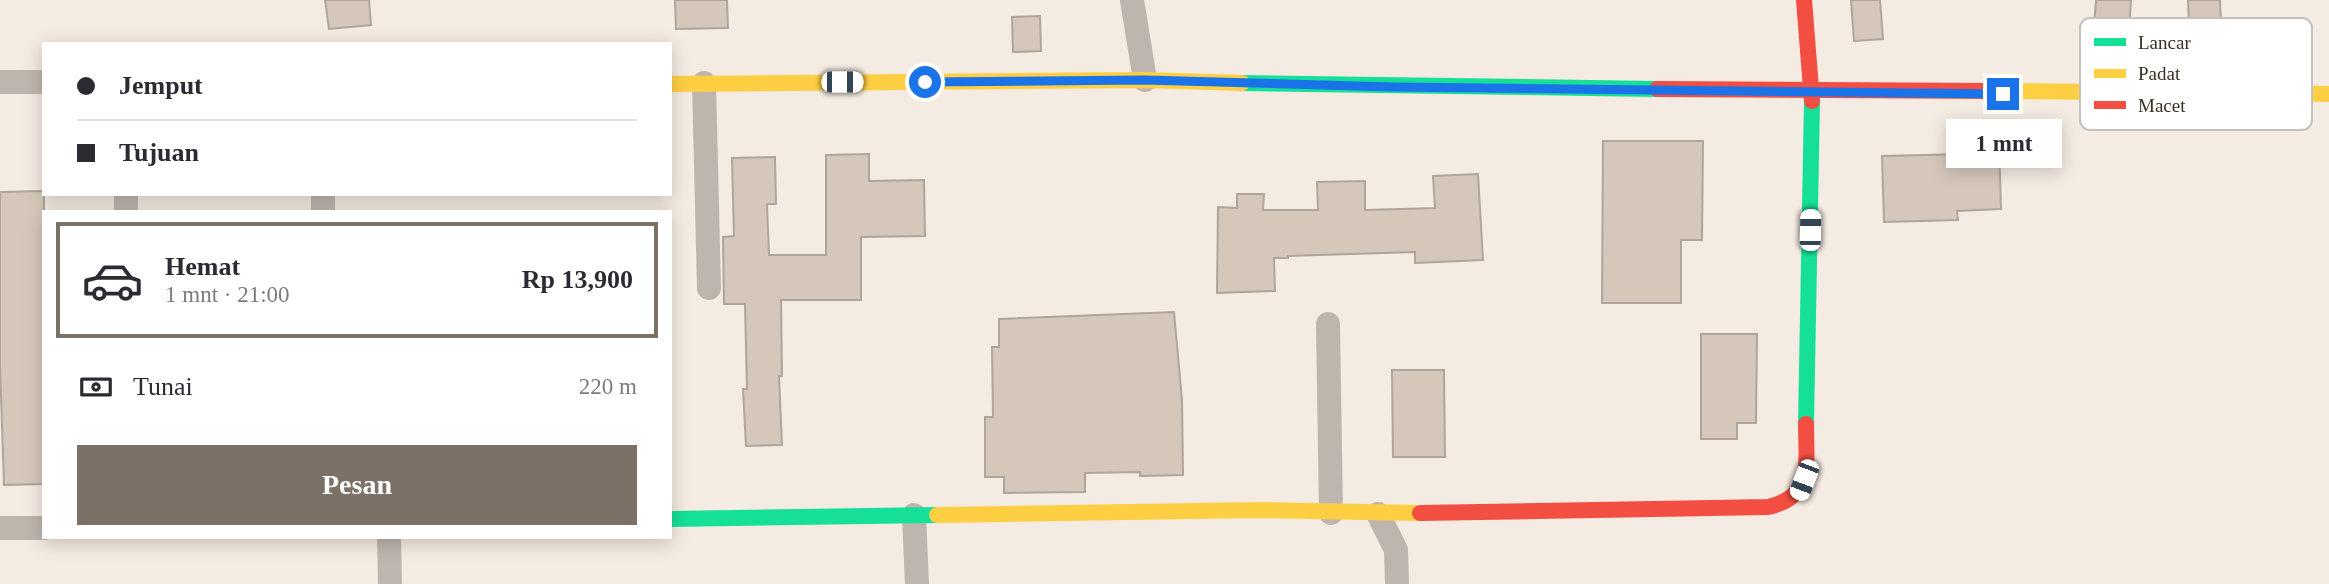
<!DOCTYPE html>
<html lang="id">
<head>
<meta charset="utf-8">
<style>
	:root { --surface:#fff; --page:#f7f7f7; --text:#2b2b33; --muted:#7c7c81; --line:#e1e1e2; --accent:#7b7167 }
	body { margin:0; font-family:Georgia,serif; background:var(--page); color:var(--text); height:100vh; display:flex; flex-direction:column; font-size:26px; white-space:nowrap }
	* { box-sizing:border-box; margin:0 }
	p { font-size:23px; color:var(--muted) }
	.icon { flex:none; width:38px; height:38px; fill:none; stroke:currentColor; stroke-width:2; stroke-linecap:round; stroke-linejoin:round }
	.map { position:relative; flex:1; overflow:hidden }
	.panel { position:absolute; left:42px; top:210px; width:630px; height:329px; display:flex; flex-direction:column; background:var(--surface); border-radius:0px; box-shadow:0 4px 18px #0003 }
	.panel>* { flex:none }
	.guide { position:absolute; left:42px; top:42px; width:630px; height:154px; border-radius:0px; box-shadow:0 4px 18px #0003; display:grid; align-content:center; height:154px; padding:0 35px; background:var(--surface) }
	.end { position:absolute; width:32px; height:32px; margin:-16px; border:9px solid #1a73e8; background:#fff; box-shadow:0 0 0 4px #fff }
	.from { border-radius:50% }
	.bubble { position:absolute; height:49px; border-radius:0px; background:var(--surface); box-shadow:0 4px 18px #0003; font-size:23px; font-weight:700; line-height:49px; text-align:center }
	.car { position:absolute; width:21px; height:42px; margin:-21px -10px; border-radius:9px; box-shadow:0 0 5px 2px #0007; background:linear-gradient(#fff 24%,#345 0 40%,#fff 0 76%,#345 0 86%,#fff 0) }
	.guide b { display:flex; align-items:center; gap:24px; height:66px; font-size:26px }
	.guide b+b { border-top:2px solid var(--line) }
	.guide i { width:18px; height:18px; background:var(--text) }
	ul { padding:12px 0 0; list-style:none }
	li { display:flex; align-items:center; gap:21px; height:116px; margin:0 14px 10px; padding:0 21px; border:4px solid transparent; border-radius:0px }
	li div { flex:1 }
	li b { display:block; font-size:26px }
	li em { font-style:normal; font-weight:700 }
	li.current { border-color:var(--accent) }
	li>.icon { width:63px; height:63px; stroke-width:1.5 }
	.pay { display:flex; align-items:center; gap:18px; height:77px; padding:0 35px; font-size:26px }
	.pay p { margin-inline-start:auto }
	.action { display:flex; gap:14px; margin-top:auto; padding:14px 35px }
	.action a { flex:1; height:80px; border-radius:0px; background:var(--accent); color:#fff; font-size:28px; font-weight:700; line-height:80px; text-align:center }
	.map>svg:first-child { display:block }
	.building { fill:#d5c8bb; stroke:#aea59c; stroke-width:2 }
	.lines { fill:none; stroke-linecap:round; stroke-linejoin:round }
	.street { stroke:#beb5ae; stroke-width:24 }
	.fast { stroke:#16e098; stroke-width:16 }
	.slow { stroke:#ffcf43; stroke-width:16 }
	.jam { stroke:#f24e42; stroke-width:16 }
	.route { stroke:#1a73e8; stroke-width:9 }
	.key { fill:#fff; stroke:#c4c1be; stroke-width:2 }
	.key-label { font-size:19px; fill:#3a2f25 }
</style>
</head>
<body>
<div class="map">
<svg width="2329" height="584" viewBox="0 0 2329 584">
	<rect width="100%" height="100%" fill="#f4ebe2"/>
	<g class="building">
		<path d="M325,0H369L371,25L329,29Z"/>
		<path d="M675,0H727L728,28L676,29Z"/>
		<path d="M1851,0H1880L1883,39L1854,41Z"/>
		<path d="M2096,0H2131L2128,43L2093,40Z"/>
		<path d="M2188,0H2220L2221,25L2189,26Z"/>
		<path d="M1040,16L1041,51L1013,52L1012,17Z"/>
		<path d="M1603,141H1703L1702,240H1681V303H1602Z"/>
		<path d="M1999,143L2001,209L1957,211L1958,220L1884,222L1882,156L1966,154V144Z"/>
		<path d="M869,154V181L924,180L925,236L861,237V300H781L782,376H779L782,445L746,446L743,389H747L745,304H724L723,237L734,236L732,158L775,157L776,204H767L769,255H826V155Z"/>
		<path d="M1478,174L1483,260L1415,263V252L1288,256V258H1274L1275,291L1217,293L1218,207L1237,208V194H1264L1263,210H1318L1317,182L1365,181V210L1435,208L1433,176Z"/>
		<path d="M44,191V484L4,485L0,366V192Z"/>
		<path d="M1174,312L1182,400L1183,475L1140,476V472L1085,473V492L1004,493V477H985V417H993L992,347H999V319Z"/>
		<path d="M1701,334H1757L1756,423H1737V439H1701Z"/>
		<path d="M1392,370H1444L1445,457H1393Z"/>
	</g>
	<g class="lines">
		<g class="street">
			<path d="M1132,0L1145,80"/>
			<path d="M0,82H44"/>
			<path d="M704,83L709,288"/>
			<path d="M126,194V212"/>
			<path d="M323,194V212"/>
			<path d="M1328,324L1331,513"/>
			<path d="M1378,514L1396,550L1397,584"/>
			<path d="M914,515L917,584"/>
			<path d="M0,528H44"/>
			<path d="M389,537L390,584"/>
		</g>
		<g class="fast">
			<path d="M1242,83L1657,89"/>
			<path d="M1806,424L1812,101"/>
			<path d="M670,519L937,515"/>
		</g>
		<g class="slow">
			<path d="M670,84L1145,80L1242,83"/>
			<path d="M1992,91L2329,94"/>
			<path d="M937,515L1260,510L1420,513"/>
		</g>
		<g class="jam">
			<path d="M1804,0L1812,101"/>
			<path d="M1657,89L1992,91"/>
			<path d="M1420,513L1768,507C1814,497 1806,463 1806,424"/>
		</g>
	</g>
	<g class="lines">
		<path class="route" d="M925,82L1145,80L1393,87L2003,94"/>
	</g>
	<rect x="2080" y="18" width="232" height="112" rx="10" class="key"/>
	<rect x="2094" y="38" width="32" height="8" fill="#16e098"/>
	<rect x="2094" y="69" width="32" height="9" fill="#ffcf43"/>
	<rect x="2094" y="101" width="32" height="8" fill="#f24e42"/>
	<g class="key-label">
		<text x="2138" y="49">Lancar</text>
		<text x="2138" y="80">Padat</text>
		<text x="2138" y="112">Macet</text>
	</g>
</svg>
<i class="end from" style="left:925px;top:82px"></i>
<i class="end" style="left:2003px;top:94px"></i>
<div class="bubble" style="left:1946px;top:119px;width:116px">1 mnt</div>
<i class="car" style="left:842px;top:82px;rotate:90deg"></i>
<i class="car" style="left:1810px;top:230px;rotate:1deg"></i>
<i class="car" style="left:1804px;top:480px;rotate:201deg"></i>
<div class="guide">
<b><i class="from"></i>Jemput</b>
<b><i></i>Tujuan</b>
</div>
<section class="panel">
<ul>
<li class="current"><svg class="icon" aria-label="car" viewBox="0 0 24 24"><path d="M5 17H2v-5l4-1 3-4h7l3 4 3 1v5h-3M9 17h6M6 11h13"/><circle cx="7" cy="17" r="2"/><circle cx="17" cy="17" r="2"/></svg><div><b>Hemat</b><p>1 mnt · 21:00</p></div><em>Rp 13,900</em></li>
</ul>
<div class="pay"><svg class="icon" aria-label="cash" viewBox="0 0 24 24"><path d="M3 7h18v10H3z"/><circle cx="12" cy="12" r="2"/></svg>Tunai<p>220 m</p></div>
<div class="action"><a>Pesan</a></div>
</section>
</div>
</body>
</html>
